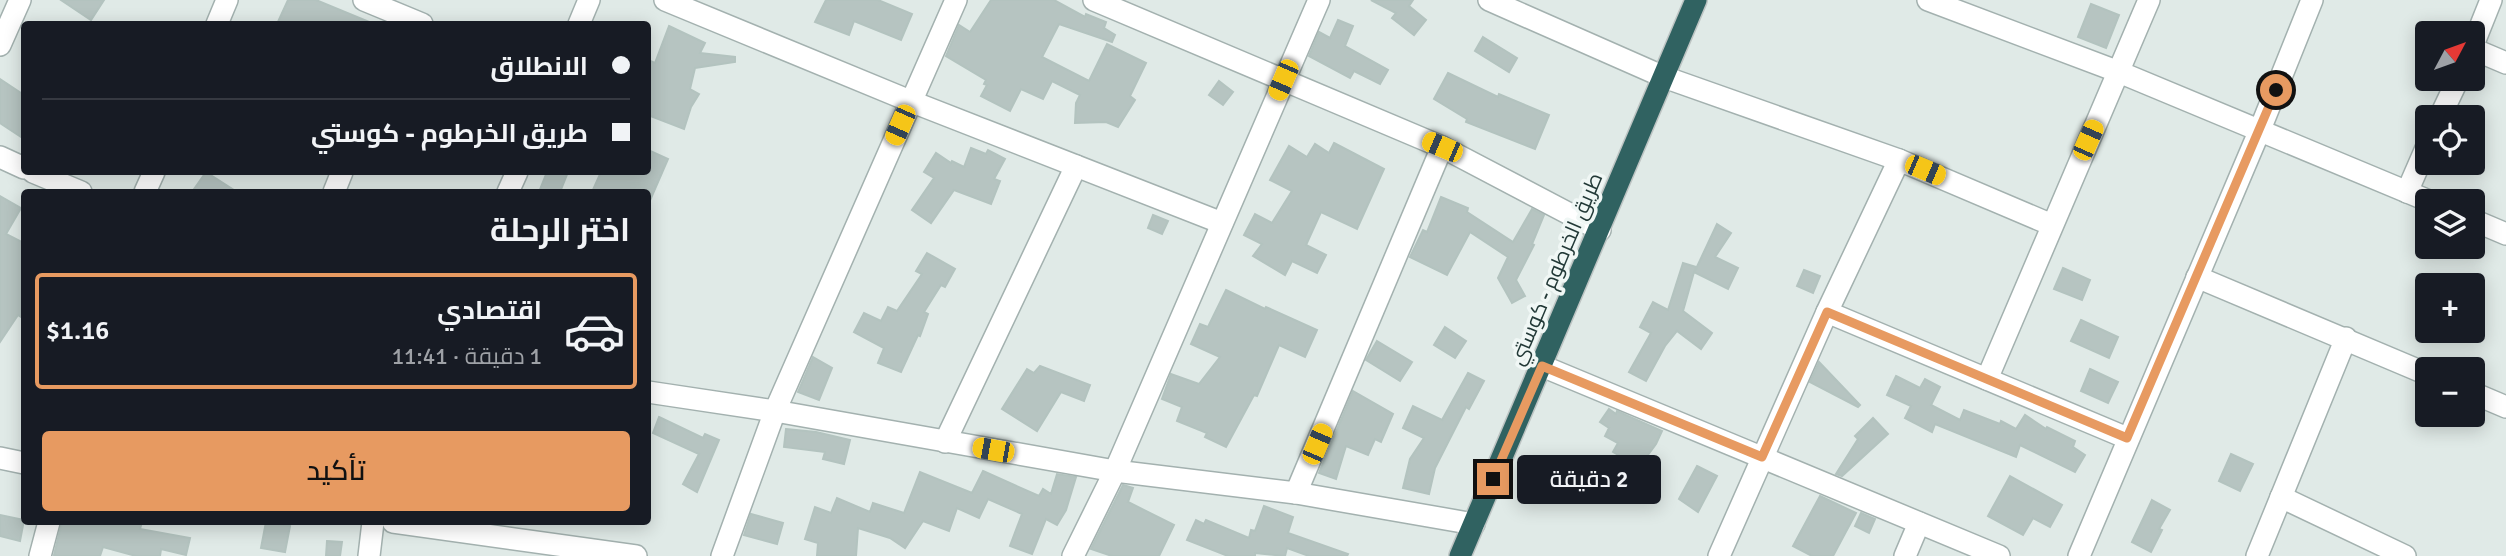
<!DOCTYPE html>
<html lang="ar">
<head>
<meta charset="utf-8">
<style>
	:root { --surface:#171b24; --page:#20242c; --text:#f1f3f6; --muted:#9ea1a6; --line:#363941; --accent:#e79a61 }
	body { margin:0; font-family:Signika,Cairo,sans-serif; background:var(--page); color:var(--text); direction:rtl; height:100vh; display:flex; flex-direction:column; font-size:26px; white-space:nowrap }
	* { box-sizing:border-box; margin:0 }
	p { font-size:23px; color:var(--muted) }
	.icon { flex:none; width:38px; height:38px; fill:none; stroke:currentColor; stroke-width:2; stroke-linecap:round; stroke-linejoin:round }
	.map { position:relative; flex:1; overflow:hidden; direction:ltr }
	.sheet { position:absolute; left:21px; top:189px; width:630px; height:336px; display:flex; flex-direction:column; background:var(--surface); border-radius:7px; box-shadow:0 4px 18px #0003; direction:rtl }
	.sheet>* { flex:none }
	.top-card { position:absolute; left:21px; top:21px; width:630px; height:154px; border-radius:7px; box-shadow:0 4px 18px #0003; direction:rtl; display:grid; align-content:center; height:154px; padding:0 21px; background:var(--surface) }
	.needle { width:46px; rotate:49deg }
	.controls { position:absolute; left:2415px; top:21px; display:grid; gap:14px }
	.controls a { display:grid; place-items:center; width:70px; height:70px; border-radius:7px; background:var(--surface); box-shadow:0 4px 18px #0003; font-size:35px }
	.end { position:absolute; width:32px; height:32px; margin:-16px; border:9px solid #e79a61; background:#111; box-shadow:0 0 0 4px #111 }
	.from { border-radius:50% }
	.bubble { position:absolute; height:49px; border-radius:7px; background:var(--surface); box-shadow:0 4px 18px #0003; font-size:23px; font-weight:600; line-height:49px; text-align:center; direction:rtl }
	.car { position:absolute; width:21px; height:42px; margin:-21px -10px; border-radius:9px; box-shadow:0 0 5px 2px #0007; background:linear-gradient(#f5c518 24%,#345 0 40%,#f5c518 0 76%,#345 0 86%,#f5c518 0) }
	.top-card b { display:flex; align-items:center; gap:24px; height:66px; font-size:26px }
	.top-card b+b { border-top:2px solid var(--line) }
	.top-card i { width:18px; height:18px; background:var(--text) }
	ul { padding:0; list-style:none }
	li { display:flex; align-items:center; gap:21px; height:116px; margin:0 14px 10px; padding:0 7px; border:4px solid var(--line); border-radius:7px }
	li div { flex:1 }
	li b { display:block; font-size:26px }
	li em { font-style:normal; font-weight:600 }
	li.current { border-color:var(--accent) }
	li>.icon { width:63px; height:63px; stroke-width:1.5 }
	h2 { padding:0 21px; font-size:32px; line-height:84px }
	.primary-button { display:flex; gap:14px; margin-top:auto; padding:14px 21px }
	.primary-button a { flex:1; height:80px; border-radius:7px; background:var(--accent); color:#111; font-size:28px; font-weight:600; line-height:80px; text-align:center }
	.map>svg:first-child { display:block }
	.building { fill:#b6c4c1; stroke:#b3c3bf; stroke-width:2 }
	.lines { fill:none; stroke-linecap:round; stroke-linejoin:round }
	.minor-casing { stroke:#a3b1af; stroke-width:24 }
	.highway-casing { stroke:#bdc4c3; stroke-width:24 }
	.minor { stroke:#fff; stroke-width:21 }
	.highway { stroke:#306261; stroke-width:21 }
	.route { stroke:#e79a61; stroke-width:9 }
	.labels { text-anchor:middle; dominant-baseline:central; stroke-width:7; stroke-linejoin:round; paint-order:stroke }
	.street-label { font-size:21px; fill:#223937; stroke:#f0f7f5 }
</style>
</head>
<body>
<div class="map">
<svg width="2506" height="556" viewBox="0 0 2506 556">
	<rect width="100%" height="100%" fill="#e0eae7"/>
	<g class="building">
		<path d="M61,0H104L91,20Z"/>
		<path d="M288,0H316L374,24H277Z"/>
		<path d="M826,0H878L912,14L901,40L854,21L849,35L815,22Z"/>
		<path d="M991,0H1054L1085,17L1086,14L1106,22L1104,28L1115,35L1112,42L1059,24L1042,57L1089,81L1107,44L1146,63L1130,96L1135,100L1118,127L1106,122L1075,123L1076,103L1080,95L1052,81L1043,99L1021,89L1010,111L981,96L987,85L984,84L986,80L946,56L959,25L970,32Z"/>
		<path d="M1371,0H1413L1409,6L1426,20L1414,35L1392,18L1396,13Z"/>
		<path d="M2091,4L2119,15L2106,48L2078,37Z"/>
		<path d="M1338,20L1353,26L1345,46L1388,70L1380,84L1354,71L1350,78L1309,56L1319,32L1330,38Z"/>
		<path d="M669,26L705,43L700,53L735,57V62L695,68L690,89L699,94L691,107L684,129L648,115V60L655,63Z"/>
		<path d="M1483,37L1517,58L1509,72L1475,51Z"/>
		<path d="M1448,73L1498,97L1499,94L1549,115L1535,149L1466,122L1467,119L1434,99Z"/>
		<path d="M0,79L24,95V139L0,123Z"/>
		<path d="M1219,81L1233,92L1223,105L1209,95Z"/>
		<path d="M1334,143L1384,169L1357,229L1321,212L1306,245L1326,255L1317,273L1292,261L1285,275L1253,256L1262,244L1244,235L1255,214L1272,223L1292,191L1270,180L1289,146L1307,157L1315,144L1329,153Z"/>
		<path d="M971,148L986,154L988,150L1005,159L994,179L1000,181L991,204L954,190L931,223L912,210L934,178L924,172L936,153L951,163L952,161L964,167Z"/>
		<path d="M648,150L668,159L648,205V192H592L601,172H648Z"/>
		<path d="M206,172L237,192H192Z"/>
		<path d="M547,172H568L560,192H539Z"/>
		<path d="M0,196L21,208L6,234L24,243V319L18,315L0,342Z"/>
		<path d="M1441,197L1468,208L1467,212L1513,242L1532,209L1544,215L1532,244L1534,245L1516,280L1525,296L1512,303L1498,278L1508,257L1470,232L1447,275L1410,257L1423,230L1427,232Z"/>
		<path d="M1153,215L1168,221L1162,234L1148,228Z"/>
		<path d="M1717,224L1731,233L1715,257L1738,268L1728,289L1694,272L1683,311L1712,333L1701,349L1677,331L1665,346L1646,381L1629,372L1651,333L1640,327L1653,302L1668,310L1683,263L1696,267L1695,271Z"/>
		<path d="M927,253L955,269L945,287L941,285L924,312L928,314L920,336L918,335L901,372L878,363L884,348L854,332L864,313L881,321L888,307L897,311L922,274L916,271Z"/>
		<path d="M2063,268L2090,280L2082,300L2054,289Z"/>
		<path d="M1804,270L1820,276L1813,293L1797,286Z"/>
		<path d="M1226,290L1265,309L1266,307L1317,330L1305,357L1279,345L1257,396L1254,395L1226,447L1205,437L1207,433L1177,421L1182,407L1162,399L1171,374L1199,384L1220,357L1191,344L1200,324L1208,327Z"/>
		<path d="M2081,320L2118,337L2109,358L2071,341Z"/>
		<path d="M1445,327L1466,341L1455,358L1434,345Z"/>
		<path d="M1377,341L1412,362L1400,381L1366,360Z"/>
		<path d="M813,357L832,368L819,400L798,392Z"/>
		<path d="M1819,362L1860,405L1858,407L1810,382Z"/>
		<path d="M1040,366L1090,385L1084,401L1061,392L1037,431L1002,409L1027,369L1034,373Z"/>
		<path d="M2090,369L2118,382L2108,403L2081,391Z"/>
		<path d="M1468,373L1484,381L1469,409L1466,407L1435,468L1429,494L1403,488L1410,459L1424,438L1403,428L1413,406L1442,420Z"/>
		<path d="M1896,376L1920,388L1925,379L1940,387L1931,405L1960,420L1964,410L2000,424L2001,421L2016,429L2025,415L2046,429L2047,427L2075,441L2073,447L2085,455L2075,472L2020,445L2016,457L1935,424L1932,432L1905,418L1911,406L1887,395Z"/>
		<path d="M1353,391L1393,414L1381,442L1375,439L1368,455L1346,446L1336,479L1319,473Z"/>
		<path d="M1609,409L1616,414L1617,411L1662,431L1656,444L1639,467L1613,452L1618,443L1605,436L1609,428L1600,422Z"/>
		<path d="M659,417L703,438L705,434L719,440L697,492L683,484L699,454L653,433Z"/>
		<path d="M1873,418L1888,434L1842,476L1836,474L1858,439L1855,436Z"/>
		<path d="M786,429L816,432L850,440L844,464L823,459L825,452L784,447Z"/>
		<path d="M2231,454L2253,464L2240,491L2219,481Z"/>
		<path d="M1697,466L1717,476L1698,512L1679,499Z"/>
		<path d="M983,471L1039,496L1043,489L1051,494L1057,474L1076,477L1066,510L1057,525L1046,519L1032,554L1010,546L1022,514L988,499L979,518L957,508L949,531L923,521L905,548L890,538L858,528L856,556H817L818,543L805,539L815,507L831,513L837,498L870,512L873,503L904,513L920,472L972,493Z"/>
		<path d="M2010,476L2062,505L2050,527L2033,518L2023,535L1988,516Z"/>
		<path d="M1123,485L1133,488L1128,502L1174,525L1159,556H1112L1091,549Z"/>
		<path d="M1820,496L1856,513L1833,556H1812L1793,546Z"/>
		<path d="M2152,500L2170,510L2159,529L2162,530L2151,552L2132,542Z"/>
		<path d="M1264,506L1293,517L1288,533L1348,554L1347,556H1309L1287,548L1285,556L1255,553V556H1228L1187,540L1196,520L1204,524L1206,520L1249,538L1251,530L1255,531Z"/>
		<path d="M1861,513L1875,519L1869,533L1855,526Z"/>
		<path d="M751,514L783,523L777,544L744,535Z"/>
		<path d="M0,515L24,520L20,541L0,536Z"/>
		<path d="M62,522H142L140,529L190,538L186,555L161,549L160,556H136L103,547L100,556H57L54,555Z"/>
		<path d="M266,522L290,526L285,552L261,548Z"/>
		<path d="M327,541L342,542L340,556H326Z"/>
	</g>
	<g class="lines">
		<g class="minor-casing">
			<g id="minor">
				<path d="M364,0L422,24"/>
				<path d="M665,0L910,101L1222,223"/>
				<path d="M1094,0L1442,147L1600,230"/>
				<path d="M1489,0L1664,77L1899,160L2052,225"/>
				<path d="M1928,0L2119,72L2429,201"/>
				<path d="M217,24L227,0"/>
				<path d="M579,24L589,0"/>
				<path d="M0,45L20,0"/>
				<path d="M2473,45L2491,0"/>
				<path d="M2473,49L2506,63"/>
				<path d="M2440,117L2458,79"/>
				<path d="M0,157L24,168"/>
				<path d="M33,172L81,192"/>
				<path d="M145,192L154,172"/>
				<path d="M334,192L342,172"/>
				<path d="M508,192L517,172"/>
				<path d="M2407,192L2427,146"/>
				<path d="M2473,220L2506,234"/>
				<path d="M2197,277L2427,374"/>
				<path d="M1827,312L2127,438"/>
				<path d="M1542,366L1999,556"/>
				<path d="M1987,379L2149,0"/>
				<path d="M648,392L775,411L1115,471L1296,493L1474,524"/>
				<path d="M2473,393L2506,407"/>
				<path d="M945,442L1076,166"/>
				<path d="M0,458L24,463"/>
				<path d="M1296,493L1442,147"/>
				<path d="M2281,497L2405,556"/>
				<path d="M393,522L636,556"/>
				<path d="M40,556L49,522"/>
				<path d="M369,556L373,522"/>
				<path d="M722,556L775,411L956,0"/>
				<path d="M1073,556L1115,471L1319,0"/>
				<path d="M1719,556L1827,312L1899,160"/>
				<path d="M1905,556L1919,523"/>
				<path d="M2079,556L2259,132L2312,0"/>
				<path d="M2257,556L2346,338"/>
			</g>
		</g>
		<g class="highway-casing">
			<path id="highway" d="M1460,556L1696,0"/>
		</g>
		<use href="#minor" class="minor"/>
		<use href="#highway" class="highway"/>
	</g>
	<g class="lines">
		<path class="route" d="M1493,479L1542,366L1762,457L1827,312L2127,438L2276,90"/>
	</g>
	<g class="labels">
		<g class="street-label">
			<text transform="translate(1556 269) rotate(-67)">طريق الخرطوم - كوستي</text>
		</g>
	</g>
</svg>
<div class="controls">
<a><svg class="needle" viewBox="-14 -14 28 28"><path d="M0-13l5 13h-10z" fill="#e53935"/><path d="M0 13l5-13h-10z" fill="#9ea1a6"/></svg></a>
<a><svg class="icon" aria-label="locate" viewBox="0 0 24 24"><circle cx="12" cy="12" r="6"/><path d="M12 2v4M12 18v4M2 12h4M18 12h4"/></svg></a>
<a><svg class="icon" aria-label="layers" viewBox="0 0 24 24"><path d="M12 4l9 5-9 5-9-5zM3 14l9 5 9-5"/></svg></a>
<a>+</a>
<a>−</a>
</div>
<i class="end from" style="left:2276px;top:90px"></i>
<i class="end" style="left:1493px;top:479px"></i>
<div class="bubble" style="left:1517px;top:455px;width:144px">2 دقيقة</div>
<i class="car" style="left:1283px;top:80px;rotate:203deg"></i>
<i class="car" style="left:900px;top:125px;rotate:204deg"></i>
<i class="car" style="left:2088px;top:140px;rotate:24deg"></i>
<i class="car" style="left:1442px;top:147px;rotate:293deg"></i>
<i class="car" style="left:1925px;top:170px;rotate:113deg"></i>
<i class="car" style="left:1317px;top:444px;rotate:23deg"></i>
<i class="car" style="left:993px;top:450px;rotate:280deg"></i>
<div class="top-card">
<b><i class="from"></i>الانطلاق</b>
<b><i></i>طريق الخرطوم - كوستي</b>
</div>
<section class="sheet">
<h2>اختر الرحلة</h2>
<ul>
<li class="current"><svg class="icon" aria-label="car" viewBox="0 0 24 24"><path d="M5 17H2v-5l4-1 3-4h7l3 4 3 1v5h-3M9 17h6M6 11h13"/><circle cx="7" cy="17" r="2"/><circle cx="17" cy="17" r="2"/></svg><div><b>اقتصادي</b><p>1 دقيقة · 11:41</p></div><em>$1.16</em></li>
</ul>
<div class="primary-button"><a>تأكيد</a></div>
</section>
</div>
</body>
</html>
